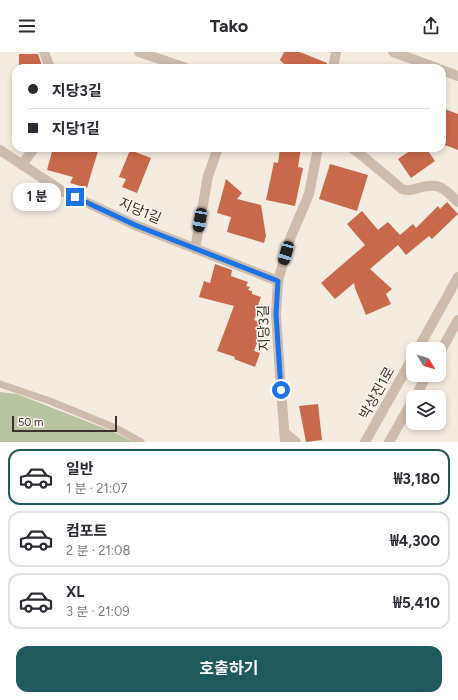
<!DOCTYPE html>
<html lang="ko">
<head>
<meta charset="utf-8">
<style>
	:root { --surface:#fff; --page:#f2f2f3; --text:#2b2b33; --muted:#7c7c81; --line:#e1e1e2; --accent:#1f5a5e }
	body { margin:0; font-family:Figtree,"Noto Sans KR",sans-serif; background:var(--page); color:var(--text); height:100vh; display:flex; flex-direction:column; font-size:15px; white-space:nowrap }
	* { box-sizing:border-box; margin:0 }
	p { font-size:13px; color:var(--muted) }
	.icon { flex:none; width:22px; height:22px; fill:none; stroke:currentColor; stroke-width:2; stroke-linecap:round; stroke-linejoin:round }
	.map { position:relative; height:390px; overflow:hidden }
	.details { display:flex; flex-direction:column; background:var(--surface); flex:1 }
	.details>* { flex:none }
	.banner { position:absolute; left:12px; top:12px; width:434px; height:88px; border-radius:12px; box-shadow:0 2px 6px #0003; display:grid; align-content:center; height:88px; padding:0 16px; background:var(--surface) }
	.needle { width:26px; rotate:128deg }
	.buttons { position:absolute; left:406px; top:290px; display:grid; gap:8px }
	.buttons a { display:grid; place-items:center; width:40px; height:40px; border-radius:8px; background:var(--surface); box-shadow:0 2px 6px #0003; font-size:20px }
	.scale { position:absolute; left:12px; bottom:10px; width:105px; box-sizing:border-box; padding-left:4px; border:2px solid #3b302b; border-top:0; font-size:11px; line-height:14px; white-space:nowrap; color:#3b302b; -webkit-text-stroke:3px #fbf5ee; paint-order:stroke }
	.end { position:absolute; width:18px; height:18px; margin:-9px; border:5px solid #1a73e8; background:#fff; box-shadow:0 0 0 2px #fff }
	.from { border-radius:50% }
	.bubble { position:absolute; height:28px; border-radius:12px; background:var(--surface); box-shadow:0 2px 6px #0003; font-size:13px; font-weight:700; line-height:28px; text-align:center }
	.car { position:absolute; width:12px; height:24px; margin:-12px -6px; border-radius:5px; box-shadow:0 0 3px 1px #0007; background:linear-gradient(#222 24%,#8ab4d8 0 40%,#222 0 76%,#8ab4d8 0 86%,#222 0) }
	.banner b { display:flex; align-items:center; gap:14px; height:38px; font-size:15px }
	.banner b+b { border-top:1px solid var(--line) }
	.banner i { width:10px; height:10px; background:var(--text) }
	ul { padding:7px 0 0; list-style:none }
	li { display:flex; align-items:center; gap:12px; height:56px; margin:0 8px 6px; padding:0 8px; border:2px solid var(--line); border-radius:12px }
	li div { flex:1 }
	li b { display:block; font-size:15px }
	li em { font-style:normal; font-weight:700 }
	li.active { border-color:var(--accent) }
	li>.icon { width:36px; height:36px; stroke-width:1.5 }
	.primary-button { display:flex; gap:8px; margin-top:auto; padding:8px 16px }
	.primary-button a { flex:1; height:46px; border-radius:12px; background:var(--accent); color:#fff; font-size:16px; font-weight:700; line-height:46px; text-align:center }
	header { display:flex; justify-content:space-between; align-items:center; height:52px; padding:0 16px; background:var(--surface); font-size:18px; font-weight:700 }
	.map>svg:first-child { display:block }
	.green { fill:#b8c4a0 }
	.building { fill:#c8694b }
	.lines { fill:none; stroke-linecap:round; stroke-linejoin:round }
	.service { stroke:#cdbbac; stroke-width:7 }
	.minor { stroke:#cdbbac; stroke-width:10 }
	.tertiary { stroke:#cdbbac; stroke-width:10 }
	.route { stroke:#1a73e8; stroke-width:5 }
	.labels { text-anchor:middle; dominant-baseline:central; stroke-width:3; stroke-linejoin:round; paint-order:stroke }
	.street-label { font-size:14px; fill:#3b302b; stroke:#fbf5ee }
</style>
</head>
<body>
<header><svg class="icon" aria-label="menu" viewBox="0 0 24 24"><path d="M4 6h16M4 12h16M4 18h16"/></svg>Tako<svg class="icon" aria-label="share" viewBox="0 0 24 24"><path d="M12 15V3M7 8l5-5 5 5M5 13v7h14v-7"/></svg></header>
<div class="map">
<svg width="458" height="390" viewBox="0 0 458 390">
	<rect width="100%" height="100%" fill="#f4ebe1"/>
	<path class="green" d="M0,340L17,342L114,380L134,390H0Z"/>
	<g class="building">
		<path d="M284,0H300L327,11V16H288L280,8Z"/>
		<path d="M19,2H38L41,11V14H19Z"/>
		<path d="M442,56L458,62V98L442,92Z"/>
		<path d="M53,96H99L91,122L87,136L70,131L73,125L47,118Z"/>
		<path d="M280,96H301L298,115L303,116L295,154L266,148L274,110L278,111Z"/>
		<path d="M414,96H426L435,109L411,126L398,107Z"/>
		<path d="M130,98L151,106L137,141L122,135L126,127L119,125Z"/>
		<path d="M330,112L368,123L357,159L319,147Z"/>
		<path d="M226,127L242,141L237,147L261,153L266,184L264,191L227,180L231,165L217,161Z"/>
		<path d="M447,150L458,162L432,187L429,184L406,203L398,193L370,217L392,237L386,242L391,252L366,263L355,236L354,231L335,247L321,231L365,193L347,172L362,159L378,178L388,170L400,183L413,172L416,176L438,154L440,157Z"/>
		<path d="M215,212L232,218L231,224L248,230L246,234L250,235L248,238L252,239V242L261,245L257,256L259,257L254,268L261,270L257,281L260,283L254,299L260,301L255,315L234,307L235,305L217,299L234,254L199,245L204,229L210,231Z"/>
		<path d="M318,352L322,388L306,390L299,354Z"/>
	</g>
	<g class="lines">
		<path class="service" d="M0,332L50,349L118,377L141,390"/>
		<g class="minor">
			<path d="M44,0L50,16"/>
			<path d="M139,0L186,16"/>
			<path d="M333,16L336,0"/>
			<path d="M352,96L365,106L402,137C408,139 412,138 418,136C440,130 443,136 458,150"/>
			<path d="M0,98L62,139L135,173L278,229"/>
			<path d="M22,113L34,96"/>
			<path d="M195,197L208,124L218,96"/>
			<path d="M285,381L296,390"/>
			<path d="M285,390L280,323L276,262L278,229L290,187L309,142L318,96"/>
		</g>
		<g class="tertiary">
			<path d="M393,0L437,16"/>
			<path d="M442,18L458,24"/>
			<path d="M418,297L458,225"/>
			<path d="M439,302L458,268"/>
			<path d="M415,345L427,323"/>
			<path d="M365,390L413,305"/>
			<path d="M389,390L413,348"/>
		</g>
	</g>
	<g class="lines">
		<path class="route" d="M75,145L135,173L278,229L276,262L281,338"/>
	</g>
	<g class="labels">
		<g class="street-label">
			<text transform="translate(140 159) rotate(23)">지당1길</text>
			<text transform="translate(264 276) rotate(-92)">지당3길</text>
			<text transform="translate(377 341) rotate(-61)">박상진1로</text>
		</g>
	</g>
</svg>
<div class="buttons">
<a><svg class="needle" viewBox="-14 -14 28 28"><path d="M0-13l5 13h-10z" fill="#e53935"/><path d="M0 13l5-13h-10z" fill="#7c7c81"/></svg></a>
<a><svg class="icon" aria-label="layers" viewBox="0 0 24 24"><path d="M12 4l9 5-9 5-9-5zM3 14l9 5 9-5"/></svg></a>
</div>
<div class="scale">50 m</div>
<i class="end from" style="left:281px;top:338px"></i>
<i class="end" style="left:75px;top:145px"></i>
<div class="bubble" style="left:13px;top:131px;width:48px">1 분</div>
<i class="car" style="left:200px;top:168px;rotate:190deg"></i>
<i class="car" style="left:286px;top:201px;rotate:196deg"></i>
<div class="banner">
<b><i class="from"></i>지당3길</b>
<b><i></i>지당1길</b>
</div>
</div>
<section class="details">
<ul>
<li class="active"><svg class="icon" aria-label="car" viewBox="0 0 24 24"><path d="M5 17H2v-5l4-1 3-4h7l3 4 3 1v5h-3M9 17h6M6 11h13"/><circle cx="7" cy="17" r="2"/><circle cx="17" cy="17" r="2"/></svg><div><b>일반</b><p>1 분 · 21:07</p></div><em>₩3,180</em></li>
<li><svg class="icon" aria-label="car" viewBox="0 0 24 24"><path d="M5 17H2v-5l4-1 3-4h7l3 4 3 1v5h-3M9 17h6M6 11h13"/><circle cx="7" cy="17" r="2"/><circle cx="17" cy="17" r="2"/></svg><div><b>컴포트</b><p>2 분 · 21:08</p></div><em>₩4,300</em></li>
<li><svg class="icon" aria-label="car" viewBox="0 0 24 24"><path d="M5 17H2v-5l4-1 3-4h7l3 4 3 1v5h-3M9 17h6M6 11h13"/><circle cx="7" cy="17" r="2"/><circle cx="17" cy="17" r="2"/></svg><div><b>XL</b><p>3 분 · 21:09</p></div><em>₩5,410</em></li>
</ul>
<div class="primary-button"><a>호출하기</a></div>
</section>
</body>
</html>
